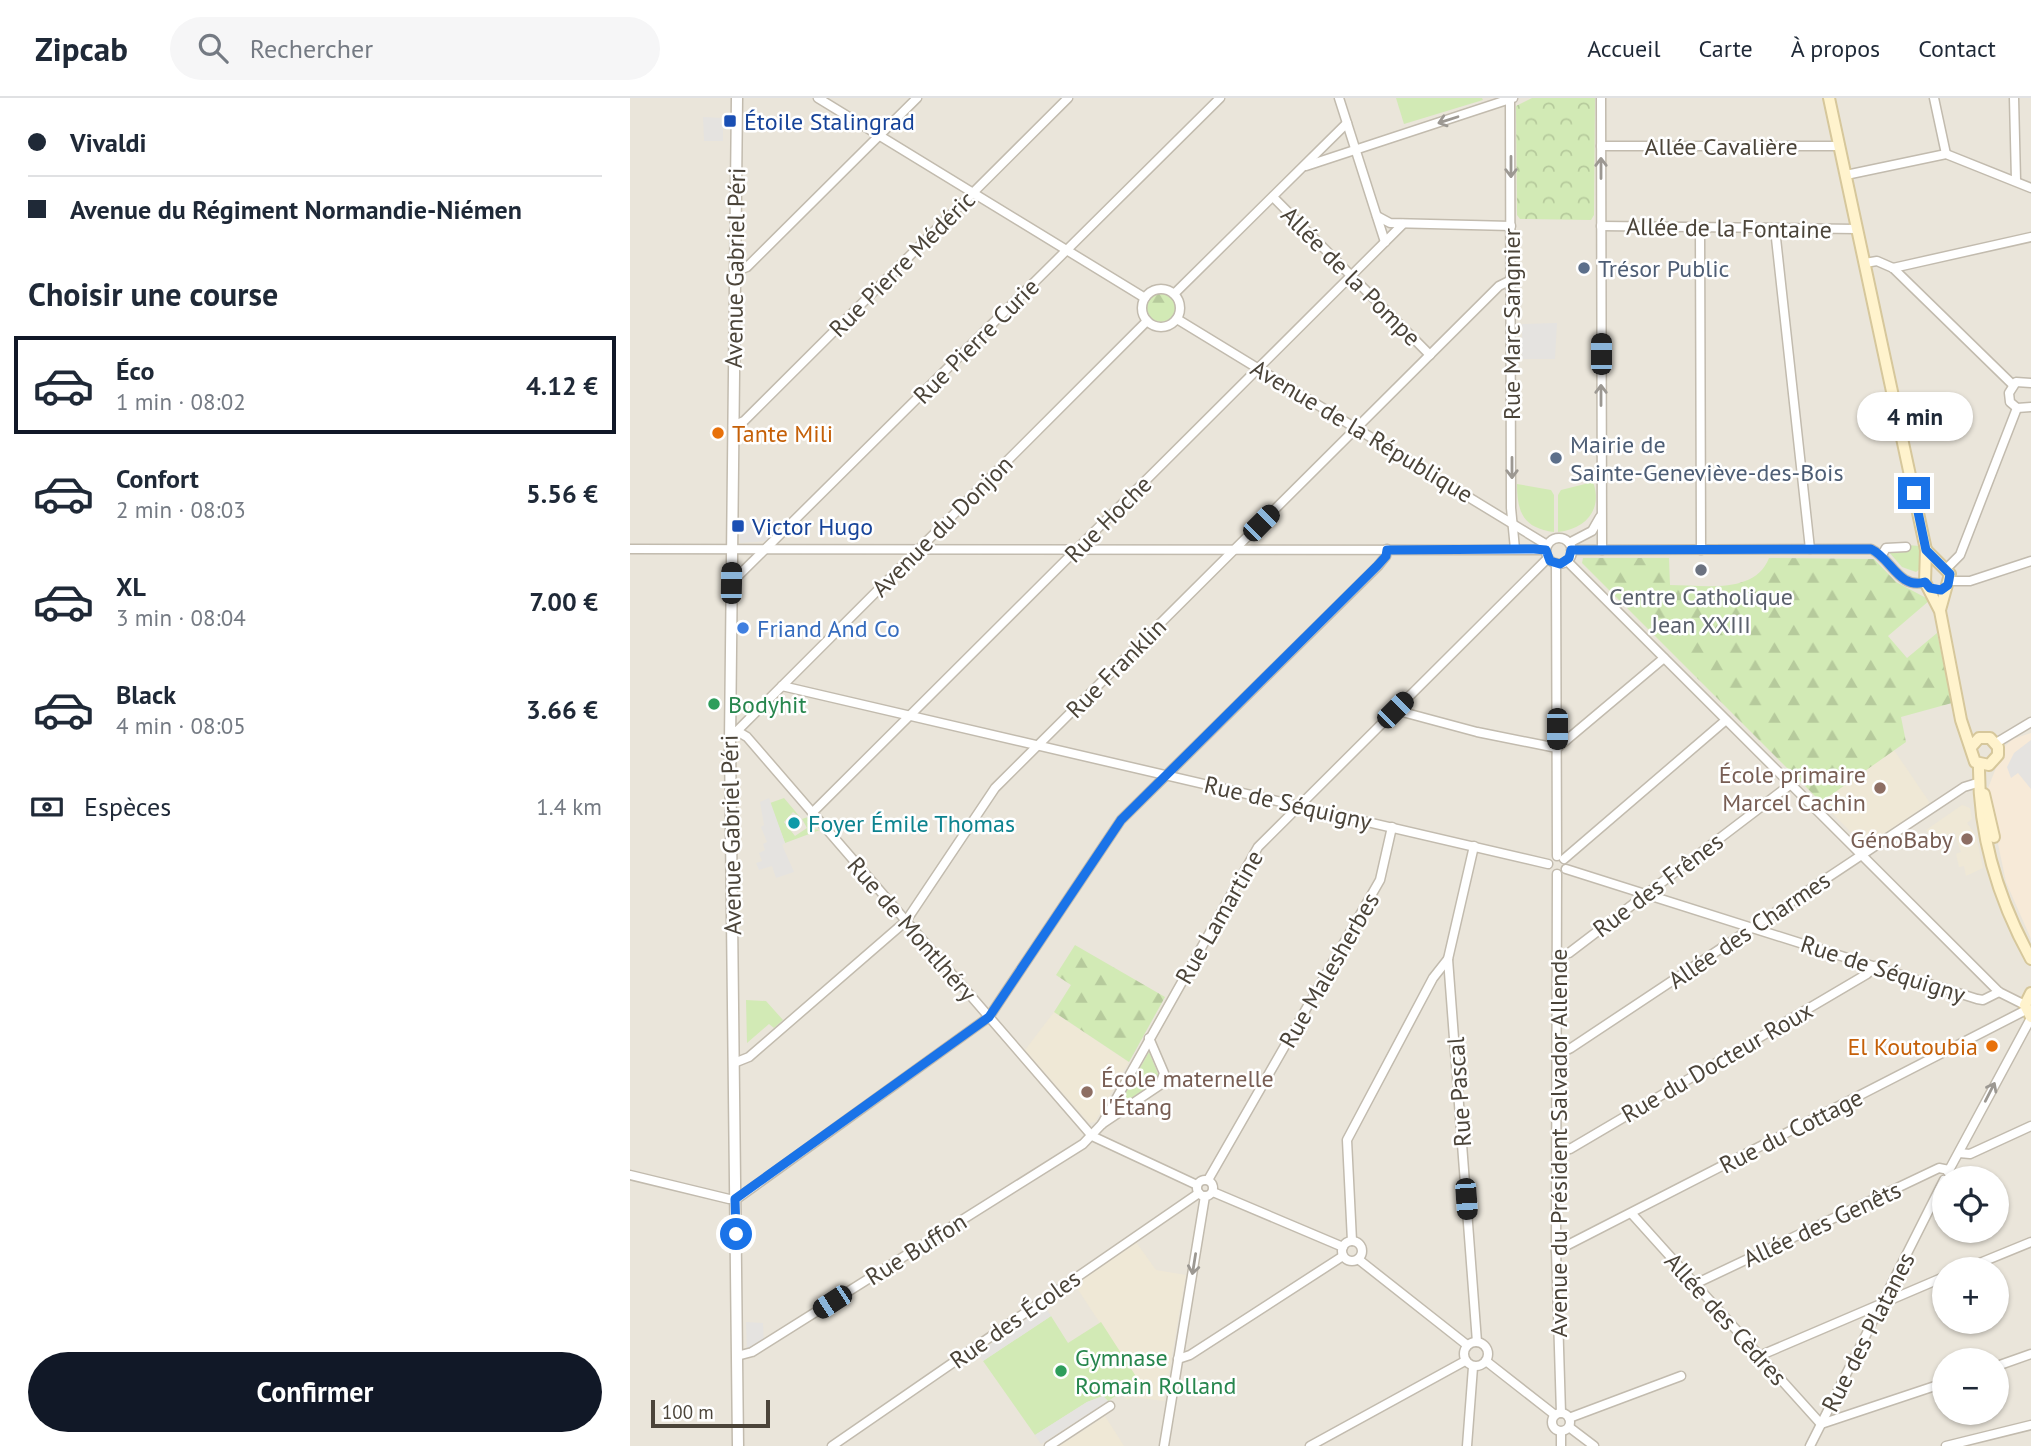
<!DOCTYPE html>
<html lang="fr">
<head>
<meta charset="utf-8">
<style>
	:root { --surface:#fff; --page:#f6f6f7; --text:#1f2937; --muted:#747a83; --line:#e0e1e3; --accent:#111827 }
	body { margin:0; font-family:"PT Sans",sans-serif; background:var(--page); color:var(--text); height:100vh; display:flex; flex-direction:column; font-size:26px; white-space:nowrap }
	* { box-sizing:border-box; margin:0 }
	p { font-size:23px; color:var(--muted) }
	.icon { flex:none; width:38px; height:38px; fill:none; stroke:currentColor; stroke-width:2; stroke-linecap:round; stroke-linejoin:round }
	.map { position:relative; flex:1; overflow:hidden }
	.panel { display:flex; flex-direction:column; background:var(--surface); width:630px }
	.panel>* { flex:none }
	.guide { display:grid; align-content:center; height:154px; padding:0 28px; background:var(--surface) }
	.tools { position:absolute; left:1302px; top:1068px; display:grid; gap:14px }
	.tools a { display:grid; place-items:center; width:77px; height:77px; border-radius:50%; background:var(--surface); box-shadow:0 2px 5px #0004; font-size:35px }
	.scale { position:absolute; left:21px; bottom:18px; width:119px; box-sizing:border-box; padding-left:7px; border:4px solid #4b4439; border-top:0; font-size:19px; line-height:24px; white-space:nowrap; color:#4b4439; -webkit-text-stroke:5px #fff; paint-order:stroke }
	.end { position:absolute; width:32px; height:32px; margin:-16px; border:9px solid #1a73e8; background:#fff; box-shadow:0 0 0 4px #fff }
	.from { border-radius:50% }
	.bubble { position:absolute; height:49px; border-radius:24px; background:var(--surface); box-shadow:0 2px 5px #0004; font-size:23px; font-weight:700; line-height:49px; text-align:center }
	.car { position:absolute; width:21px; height:42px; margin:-21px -10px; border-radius:9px; box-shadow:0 0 5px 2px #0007; background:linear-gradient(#222 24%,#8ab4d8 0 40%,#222 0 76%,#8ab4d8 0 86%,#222 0) }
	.guide b { display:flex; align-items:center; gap:24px; height:66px; font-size:26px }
	.guide b+b { border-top:2px solid var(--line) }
	.guide i { width:18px; height:18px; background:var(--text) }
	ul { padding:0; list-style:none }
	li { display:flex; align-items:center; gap:21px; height:98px; margin:0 14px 10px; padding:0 14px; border:4px solid transparent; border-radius:0px }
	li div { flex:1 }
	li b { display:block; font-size:26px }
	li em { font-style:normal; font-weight:700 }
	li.on { border-color:var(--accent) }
	li>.icon { width:63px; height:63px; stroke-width:1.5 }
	h2 { padding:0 28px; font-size:32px; line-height:84px }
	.pay { display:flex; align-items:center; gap:18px; height:77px; padding:0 28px; font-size:26px }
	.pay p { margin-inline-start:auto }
	.button { display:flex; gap:14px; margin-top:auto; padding:14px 28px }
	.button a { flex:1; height:80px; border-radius:42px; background:var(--accent); color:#fff; font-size:28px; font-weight:700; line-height:80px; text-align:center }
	header { display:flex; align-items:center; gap:42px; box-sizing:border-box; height:98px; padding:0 35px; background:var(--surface); border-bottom:2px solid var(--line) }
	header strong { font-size:33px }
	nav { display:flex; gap:38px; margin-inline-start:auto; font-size:24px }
	.search { width:490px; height:63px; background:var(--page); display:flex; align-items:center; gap:18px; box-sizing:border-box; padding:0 24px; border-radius:38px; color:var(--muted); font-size:26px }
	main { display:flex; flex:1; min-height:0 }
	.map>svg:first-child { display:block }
	.residential { fill:#eae5da; fill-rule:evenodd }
	.commercial { fill:#f7ead8 }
	.education { fill:#efe8d6 }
	.green { fill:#d2eab5 }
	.forest { fill:url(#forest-firs) }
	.park { fill:url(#park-crowns) }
	.parking { fill:#e5e3e0 }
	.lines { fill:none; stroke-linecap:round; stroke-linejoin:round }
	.minor-casing { stroke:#c2bbae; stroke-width:11 }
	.tertiary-casing { stroke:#c2bbae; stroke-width:13 }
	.secondary-casing { stroke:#d6c79b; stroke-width:14 }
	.minor { stroke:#fff; stroke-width:8 }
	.tertiary { stroke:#fff; stroke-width:10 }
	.secondary { stroke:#fff3cd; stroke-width:10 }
	.oneway { stroke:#9c9892 }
	.route { stroke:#1a73e8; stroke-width:9 }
	.transit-dot { fill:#1a4fb4; stroke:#fff; stroke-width:2.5 }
	.service-dot { fill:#5c6f8a; stroke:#fff; stroke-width:2.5 }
	.food-dot { fill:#e8710a; stroke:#fff; stroke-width:2.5 }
	.worship-dot { fill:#6b7280; stroke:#fff; stroke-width:2.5 }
	.shop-dot { fill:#3f7fe0; stroke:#fff; stroke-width:2.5 }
	.leisure-dot { fill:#2e9e5b; stroke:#fff; stroke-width:2.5 }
	.education-dot { fill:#8d6e63; stroke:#fff; stroke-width:2.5 }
	.culture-dot { fill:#0f9aa8; stroke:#fff; stroke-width:2.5 }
	.labels { text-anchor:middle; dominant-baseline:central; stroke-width:5; stroke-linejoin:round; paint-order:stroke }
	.transit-label { font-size:24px; fill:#164399; stroke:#fff; text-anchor:start }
	.street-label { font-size:24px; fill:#4b4439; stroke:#fff }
	.service-label { font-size:24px; fill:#4e5e75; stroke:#fff; text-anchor:start }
	.food-label { font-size:24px; fill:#c56008; stroke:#fff; text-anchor:start }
	.worship-label { font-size:24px; fill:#5b616d; stroke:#fff }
	.shop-label { font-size:24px; fill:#366cbe; stroke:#fff; text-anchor:start }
	.leisure-label { font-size:24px; fill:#27864d; stroke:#fff; text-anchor:start }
	.education-label { font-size:24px; fill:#785e54; stroke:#fff; text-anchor:end }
	.culture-label { font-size:24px; fill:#0d838f; stroke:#fff; text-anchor:start }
</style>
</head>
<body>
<header>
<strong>Zipcab</strong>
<div class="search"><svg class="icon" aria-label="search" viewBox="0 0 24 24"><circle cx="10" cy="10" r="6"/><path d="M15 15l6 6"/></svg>Rechercher</div>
<nav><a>Accueil</a><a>Carte</a><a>À propos</a><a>Contact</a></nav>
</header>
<main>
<section class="panel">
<div class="guide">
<b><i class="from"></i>Vivaldi</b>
<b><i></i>Avenue du Régiment Normandie-Niémen</b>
</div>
<h2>Choisir une course</h2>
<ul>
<li class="on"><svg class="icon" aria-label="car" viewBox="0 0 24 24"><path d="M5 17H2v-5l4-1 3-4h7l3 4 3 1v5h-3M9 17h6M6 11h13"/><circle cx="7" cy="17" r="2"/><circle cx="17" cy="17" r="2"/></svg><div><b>Éco</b><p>1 min · 08:02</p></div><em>4.12 €</em></li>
<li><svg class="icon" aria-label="car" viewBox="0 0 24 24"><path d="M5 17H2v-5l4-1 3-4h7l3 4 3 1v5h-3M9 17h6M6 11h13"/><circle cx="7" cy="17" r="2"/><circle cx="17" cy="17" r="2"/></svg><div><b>Confort</b><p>2 min · 08:03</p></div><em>5.56 €</em></li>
<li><svg class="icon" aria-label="car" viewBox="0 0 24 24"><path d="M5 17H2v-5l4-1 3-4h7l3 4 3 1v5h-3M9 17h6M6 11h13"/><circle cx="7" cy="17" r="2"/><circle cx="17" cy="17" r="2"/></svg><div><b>XL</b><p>3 min · 08:04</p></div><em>7.00 €</em></li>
<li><svg class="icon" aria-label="car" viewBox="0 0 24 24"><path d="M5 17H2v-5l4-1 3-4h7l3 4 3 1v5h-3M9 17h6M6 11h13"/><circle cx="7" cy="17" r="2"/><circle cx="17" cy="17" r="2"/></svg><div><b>Black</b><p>4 min · 08:05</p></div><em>3.66 €</em></li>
</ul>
<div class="pay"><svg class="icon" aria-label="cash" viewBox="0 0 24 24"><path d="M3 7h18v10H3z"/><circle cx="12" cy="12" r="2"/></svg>Espèces<p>1.4 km</p></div>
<div class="button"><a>Confirmer</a></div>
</section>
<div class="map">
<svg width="1401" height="1348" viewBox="0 0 1401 1348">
	<defs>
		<pattern id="forest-firs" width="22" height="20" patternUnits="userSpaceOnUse" patternTransform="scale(1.75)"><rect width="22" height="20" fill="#d2eab5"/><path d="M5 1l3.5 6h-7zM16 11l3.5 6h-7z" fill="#b6ca9c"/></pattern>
		<pattern id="park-crowns" width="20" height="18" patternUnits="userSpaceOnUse" patternTransform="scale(1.75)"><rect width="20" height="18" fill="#d2eab5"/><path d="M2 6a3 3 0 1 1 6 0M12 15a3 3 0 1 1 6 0" fill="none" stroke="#b6ca9c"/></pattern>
	</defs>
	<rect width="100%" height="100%" fill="#f6f3ec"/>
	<path class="residential" d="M0,0H1401V1348H0ZM1314,1080H1367V1132H1314ZM1314,1171H1367V1223H1314ZM1314,1262H1367V1314H1314Z"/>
	<path class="commercial" d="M1401,635V841L1376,784L1357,693L1374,649L1383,641Z"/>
	<g class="education">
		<path d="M1264,652L1300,705L1239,746H1233L1191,704Z"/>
		<path d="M1332,707L1340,710L1342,721L1337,725L1346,737L1353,770L1336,778L1334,768L1329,769L1326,756L1331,754L1324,734L1303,743L1296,732Z"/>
		<path d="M424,914L499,964L465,1024L459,1025L395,952Z"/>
		<path d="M506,1144L526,1172L556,1177L534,1303L503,1299L496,1302L491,1295L508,1283L445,1187Z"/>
		<path d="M475,1318L494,1348H429L445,1338Z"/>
	</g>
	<g class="green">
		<path d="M766,0H852L853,2L774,26Z"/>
		<path d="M963,384C973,411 956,431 928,434V397L931,392Z"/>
		<path d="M887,386L921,392L924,397V434C893,430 887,414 887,386Z"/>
		<path d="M1278,447L1289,448L1292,469L1286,474L1272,469L1258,453H1277Z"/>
		<path d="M154,700L170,719L163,714L154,724L165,738L177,730L172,721L178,719L180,722L177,724L183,731L190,732L155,745L140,705Z"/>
		<path d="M116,902L136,903L153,922L144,930L139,926L117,945Z"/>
		<path d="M519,954L529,978L528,982L487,1010Z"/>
		<path d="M421,1218L438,1245L471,1224L509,1283L478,1303L473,1298L457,1304L405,1337L353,1263Z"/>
	</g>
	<g class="forest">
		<circle cx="531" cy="209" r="15"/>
		<path d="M953,460H1039L1040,487C1072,487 1125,497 1139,460L1244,461L1266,484L1300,502L1258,538L1277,560L1307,535L1322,605L1271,619L1276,644L1191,704L952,465Z"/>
		<path d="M445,847L535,899L499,964L424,914L441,887L426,877Z"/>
	</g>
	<path class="park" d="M902,0H965L964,117L961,122L890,121L887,117L886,8Z"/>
	<g class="parking">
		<path d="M73,19L93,20V43H74Z"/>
		<path d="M927,225L925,261H892V226Z"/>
		<path d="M115,423L148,424L153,425L136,443L110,445V425Z"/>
		<path d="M1401,642V691L1388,675L1381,680L1377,669L1384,655Z"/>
		<path d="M139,700L155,745L152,747L164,774L146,780L142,768L129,772L126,765L132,763L129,755L135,752L133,746L137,744L131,729L134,727L130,704Z"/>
		<path d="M415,1209L421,1218L353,1263L347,1255Z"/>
		<path d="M116,1224L133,1225L134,1247L117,1257Z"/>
		<path d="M473,1298L478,1303L411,1346L405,1337L457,1304Z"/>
	</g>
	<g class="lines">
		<g class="minor-casing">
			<g id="minor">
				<path d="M188,0L515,200"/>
				<path d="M709,0L755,144"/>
				<path d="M971,0L972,452"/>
				<path d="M1304,0L1316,56"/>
				<path d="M1384,0L1386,82"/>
				<path d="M880,1L881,410L885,451"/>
				<path d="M971,48H1210"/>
				<path d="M676,68L883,0"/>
				<path d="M1216,77L1316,56L1401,90"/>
				<path d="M643,99L800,257"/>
				<path d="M747,118L760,125L881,128"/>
				<path d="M971,128L1227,131"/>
				<path d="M1070,130L1071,452"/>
				<path d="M1145,131L1180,451"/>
				<path d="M1235,165L1247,163L1263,170L1383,287"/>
				<path d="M1263,170L1401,139"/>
				<path d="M105,174L117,169L287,0"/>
				<circle cx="531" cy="210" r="19"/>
				<path d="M544,196L717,25"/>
				<path d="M547,221L917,447"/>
				<path d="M1401,285L1386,284L1379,295L1380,304L1387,310L1401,309"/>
				<path d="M103,328L114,323L438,0"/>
				<circle cx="929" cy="453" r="13"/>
				<path d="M939,445L962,433L970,419"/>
				<path d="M0,451L916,452"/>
				<path d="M941,452L1241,451C1261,460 1269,492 1295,484"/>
				<path d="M1252,457L1256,450L1276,449"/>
				<path d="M937,463L1369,894L1395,907"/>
				<path d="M926,465L927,758"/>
				<path d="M1317,470L1330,457L1387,310"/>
				<path d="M1320,483H1340L1401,463"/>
				<path d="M101,485L590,0"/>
				<path d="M152,588L918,766"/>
				<path d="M765,612L847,634L927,650L1034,560"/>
				<path d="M107,633L117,639L462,1038L567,1087"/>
				<path d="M107,633L517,223"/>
				<path d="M1366,645L1401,624"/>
				<path d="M182,715L773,126"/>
				<path d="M844,748L818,861L847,1244"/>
				<path d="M934,761L1096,622"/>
				<path d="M936,771L1347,901L1353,902L1369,894"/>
				<path d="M927,776L926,1153L931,1315"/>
				<path d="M927,858L939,855L1161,686"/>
				<path d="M927,957L941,950L1334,689L1347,685"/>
				<path d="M104,965L119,959L276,823L365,690L869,188L881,182"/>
				<path d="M472,1026L628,749L918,460"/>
				<path d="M927,1055L940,1051L1237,876L1245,868"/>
				<path d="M1329,1055L1340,1056L1401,1028"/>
				<path d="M1318,1074L1401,920"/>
				<path d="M0,1077L99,1101L108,1100L359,919L491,722L748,468L756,458L757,451"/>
				<circle cx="575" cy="1090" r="8"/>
				<path d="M578,1082L750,782L762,729"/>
				<path d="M583,1094L713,1149"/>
				<path d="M1002,1116L1191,1326L1314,1285"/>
				<path d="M722,1143L717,1042L803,880L818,861"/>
				<circle cx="722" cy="1153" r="10"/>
				<path d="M926,1153L1396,912"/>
				<path d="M728,1161L837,1247"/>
				<path d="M1335,1171L1401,1144"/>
				<path d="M1065,1186L1309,1070L1319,1072"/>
				<circle cx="846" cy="1256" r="12"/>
				<path d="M107,1258L122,1254L453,1046L472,1026L530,987L534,975L519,940"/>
				<path d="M1129,1258L1314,1179"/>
				<path d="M548,1261L560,1257L713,1158"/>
				<path d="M856,1263L925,1317"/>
				<path d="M1367,1268L1401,1256"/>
				<circle cx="931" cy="1324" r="9"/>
				<path d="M939,1320L1051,1278"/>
				<path d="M939,1329L964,1348"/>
				<path d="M931,1334V1348"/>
				<path d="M202,1348L569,1095"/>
				<path d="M419,1348L480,1308"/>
				<path d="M534,1348L575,1098"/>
				<path d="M680,1348L835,1263"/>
				<path d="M837,1348L843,1269"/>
				<path d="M1180,1348L1314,1082"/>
				<path d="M1316,1348L1401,1327"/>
			</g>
		</g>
		<g class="tertiary-casing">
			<path id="tertiary" d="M107,0L100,644L108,1348"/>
		</g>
		<g class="secondary-casing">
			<g id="secondary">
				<path d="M1199,0L1296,452L1295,484L1310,513L1331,622L1345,664L1359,667L1368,657V649L1360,640H1349L1342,648"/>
				<path d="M1296,452L1320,476L1310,512"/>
				<path d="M1349,666C1348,734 1368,801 1401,861"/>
				<path d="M1354,696L1364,739"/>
				<path d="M1401,895L1395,907L1401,919"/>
			</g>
		</g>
		<use href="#minor" class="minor"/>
		<use href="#tertiary" class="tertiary"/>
		<use href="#secondary" class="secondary"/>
	</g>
	<defs><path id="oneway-shaft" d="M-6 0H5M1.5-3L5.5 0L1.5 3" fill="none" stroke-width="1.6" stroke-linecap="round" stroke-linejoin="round" transform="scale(1.75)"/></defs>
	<g class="oneway">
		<use href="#oneway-shaft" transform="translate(818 22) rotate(162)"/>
		<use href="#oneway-shaft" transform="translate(881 69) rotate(90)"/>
		<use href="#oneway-shaft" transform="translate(971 70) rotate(-90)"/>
		<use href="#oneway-shaft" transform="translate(971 297) rotate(-90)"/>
		<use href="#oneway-shaft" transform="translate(882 370) rotate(90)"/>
		<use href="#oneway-shaft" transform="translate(1360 994) rotate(-63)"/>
		<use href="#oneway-shaft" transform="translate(564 1166) rotate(99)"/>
	</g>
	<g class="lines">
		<path class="route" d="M106,1136L105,1101L359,919L491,722L748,467L756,458L757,452L904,451L916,452L920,463L930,466L939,460L941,452L1241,451C1261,460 1269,492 1295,484L1300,490L1311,492L1318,487L1320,476L1296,452L1284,395"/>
	</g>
	<g class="transit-dot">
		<rect x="93" y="16" width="14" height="14" rx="3.5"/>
		<rect x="101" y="421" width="14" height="14" rx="3.5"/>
	</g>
	<g class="service-dot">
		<circle cx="954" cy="170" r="7"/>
		<circle cx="926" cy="360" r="7"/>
	</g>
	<g class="food-dot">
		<circle cx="88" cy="335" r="7"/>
		<circle cx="1362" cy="948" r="7"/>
	</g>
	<circle class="worship-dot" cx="1071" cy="472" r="7"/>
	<circle class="shop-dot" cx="113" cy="530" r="7"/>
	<g class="leisure-dot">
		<circle cx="84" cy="606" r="7"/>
		<circle cx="431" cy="1273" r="7"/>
	</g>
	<g class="education-dot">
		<circle cx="1250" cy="690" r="7"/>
		<circle cx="1337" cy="741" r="7"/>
		<circle cx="457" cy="994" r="7"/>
	</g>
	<circle class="culture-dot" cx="164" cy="725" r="7"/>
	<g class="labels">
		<g class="transit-label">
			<text x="114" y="23">Étoile Stalingrad</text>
			<text x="122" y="428">Victor Hugo</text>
		</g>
		<g class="street-label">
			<text x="1091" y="48">Allée Cavalière</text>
			<text transform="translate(1099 130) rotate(1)">Allée de la Fontaine</text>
			<text transform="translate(272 166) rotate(-45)">Rue Pierre Médéric</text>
			<text transform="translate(105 170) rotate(-89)">Avenue Gabriel Péri</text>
			<text transform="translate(721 178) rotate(45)">Allée de la Pompe</text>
			<text transform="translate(881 226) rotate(-90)">Rue Marc Sangnier</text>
			<text transform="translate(346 243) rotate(-45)">Rue Pierre Curie</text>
			<text transform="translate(732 333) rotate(31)">Avenue de la République</text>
			<text transform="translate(478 421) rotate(-45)">Rue Hoche</text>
			<text transform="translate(312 428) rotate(-45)">Avenue du Donjon</text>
			<text transform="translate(486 570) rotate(-45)">Rue Franklin</text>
			<text transform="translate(658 705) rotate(13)">Rue de Séquigny</text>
			<text transform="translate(101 737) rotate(-91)">Avenue Gabriel Péri</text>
			<text transform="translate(1028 787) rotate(-37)">Rue des Frênes</text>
			<text transform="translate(589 819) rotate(-60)">Rue Lamartine</text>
			<text transform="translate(282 831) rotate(49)">Rue de Montlhéry</text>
			<text transform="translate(1119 832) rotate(-34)">Allée des Charmes</text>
			<text transform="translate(1253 871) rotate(18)">Rue de Séquigny</text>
			<text transform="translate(699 872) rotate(-60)">Rue Malesherbes</text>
			<text transform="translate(1087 964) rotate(-30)">Rue du Docteur Roux</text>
			<text transform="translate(829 994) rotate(-94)">Rue Pascal</text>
			<text transform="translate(1161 1033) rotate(-27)">Rue du Cottage</text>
			<text transform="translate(928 1045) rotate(-90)">Avenue du Président Salvador Allende</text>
			<text transform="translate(1192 1126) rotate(-25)">Allée des Genêts</text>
			<text transform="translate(286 1151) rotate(-32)">Rue Buffon</text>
			<text transform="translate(385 1221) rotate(-35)">Rue des Écoles</text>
			<text transform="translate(1096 1221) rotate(48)">Allée des Cèdres</text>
			<text transform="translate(1238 1234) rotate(-63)">Rue des Platanes</text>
		</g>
		<g class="service-label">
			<text x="968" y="170">Trésor Public</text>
			<text x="940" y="346">Mairie de<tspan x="940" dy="28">Sainte-Geneviève-des-Bois</tspan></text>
		</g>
		<g class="food-label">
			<text x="102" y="335">Tante Mili</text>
			<text x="1348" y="948" text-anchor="end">El Koutoubia</text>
		</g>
		<g class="worship-label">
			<text x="1071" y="498">Centre Catholique<tspan x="1071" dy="28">Jean XXIII</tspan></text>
		</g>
		<g class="shop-label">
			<text x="127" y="530">Friand And Co</text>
		</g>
		<g class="leisure-label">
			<text x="98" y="606">Bodyhit</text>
			<text x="445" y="1259">Gymnase<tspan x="445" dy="28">Romain Rolland</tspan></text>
		</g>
		<g class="education-label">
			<text x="1236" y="676">École primaire<tspan x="1236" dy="28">Marcel Cachin</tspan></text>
			<text x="1323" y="741">GénoBaby</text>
			<text x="471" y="980" text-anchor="start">École maternelle<tspan x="471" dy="28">l'Étang</tspan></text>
		</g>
		<g class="culture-label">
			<text x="178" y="725">Foyer Émile Thomas</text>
		</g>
	</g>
</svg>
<div class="tools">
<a><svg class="icon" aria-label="locate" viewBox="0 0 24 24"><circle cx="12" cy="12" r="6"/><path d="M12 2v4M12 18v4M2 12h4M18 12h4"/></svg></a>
<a>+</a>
<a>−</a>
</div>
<div class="scale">100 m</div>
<i class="end from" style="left:106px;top:1136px"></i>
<i class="end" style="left:1284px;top:395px"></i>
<div class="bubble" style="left:1227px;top:294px;width:116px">4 min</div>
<i class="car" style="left:971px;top:256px;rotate:0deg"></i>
<i class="car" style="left:631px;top:425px;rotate:45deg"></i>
<i class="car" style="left:101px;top:485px;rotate:1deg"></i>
<i class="car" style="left:765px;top:612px;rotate:45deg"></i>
<i class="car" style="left:927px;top:631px;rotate:180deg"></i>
<i class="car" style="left:836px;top:1101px;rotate:176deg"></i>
<i class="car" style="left:202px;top:1204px;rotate:237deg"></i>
</div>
</main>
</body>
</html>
